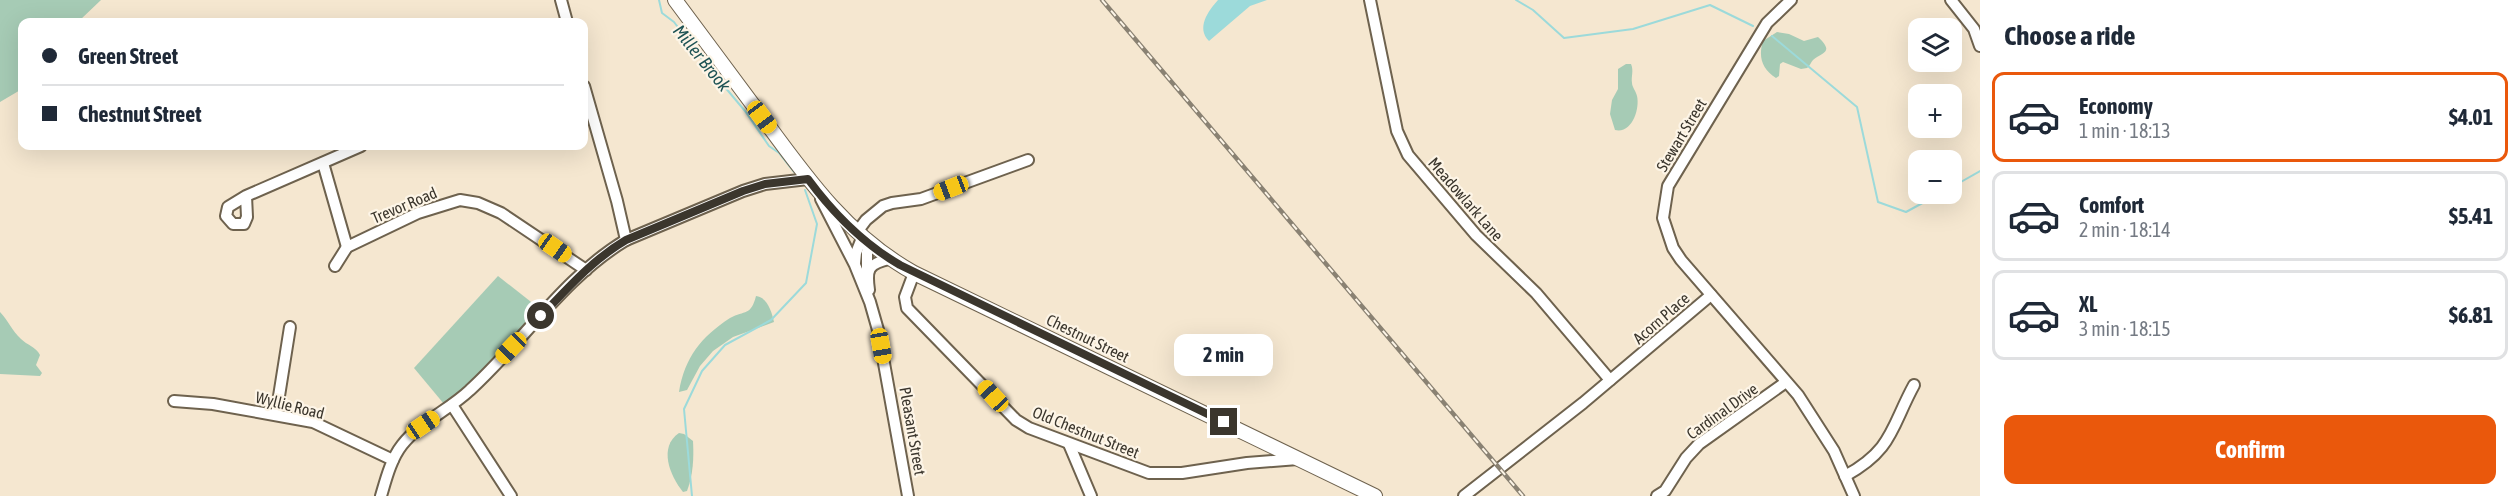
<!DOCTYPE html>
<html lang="en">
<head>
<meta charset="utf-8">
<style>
	:root { --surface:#fff; --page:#f6f6f7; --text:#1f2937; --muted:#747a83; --line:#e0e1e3; --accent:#ea580c }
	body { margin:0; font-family:"Asap Condensed",sans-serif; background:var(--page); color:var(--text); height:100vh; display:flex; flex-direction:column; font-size:22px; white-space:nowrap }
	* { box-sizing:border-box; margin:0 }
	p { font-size:20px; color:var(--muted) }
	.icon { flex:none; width:33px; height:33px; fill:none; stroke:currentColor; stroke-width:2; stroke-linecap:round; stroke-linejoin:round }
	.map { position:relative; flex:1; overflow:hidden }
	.side { display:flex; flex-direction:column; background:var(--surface); width:540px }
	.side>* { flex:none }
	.banner { position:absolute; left:18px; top:18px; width:570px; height:132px; border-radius:12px; box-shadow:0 6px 24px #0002; display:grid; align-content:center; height:132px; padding:0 24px; background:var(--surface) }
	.tools { position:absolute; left:1908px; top:18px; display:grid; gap:12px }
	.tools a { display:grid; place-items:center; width:54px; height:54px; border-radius:12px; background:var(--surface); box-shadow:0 6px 24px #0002; font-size:30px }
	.end { position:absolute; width:27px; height:27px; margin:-14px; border:8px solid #3b362d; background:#fff; box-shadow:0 0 0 3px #fff }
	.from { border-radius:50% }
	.bubble { position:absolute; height:42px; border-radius:12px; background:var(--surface); box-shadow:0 6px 24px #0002; font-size:20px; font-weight:700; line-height:42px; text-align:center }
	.car { position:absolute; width:18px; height:36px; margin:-18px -9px; border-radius:8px; box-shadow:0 0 4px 2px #0007; background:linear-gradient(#f5c518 24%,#345 0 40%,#f5c518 0 76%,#345 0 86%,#f5c518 0) }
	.banner b { display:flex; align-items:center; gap:21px; height:57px; font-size:22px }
	.banner b+b { border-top:2px solid var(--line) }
	.banner i { width:15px; height:15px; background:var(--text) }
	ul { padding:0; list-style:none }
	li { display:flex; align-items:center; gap:18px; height:90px; margin:0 12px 9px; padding:0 12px; border:3px solid var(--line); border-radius:12px }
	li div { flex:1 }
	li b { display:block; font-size:22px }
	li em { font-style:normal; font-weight:700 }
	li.active { border-color:var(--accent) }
	li>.icon { width:54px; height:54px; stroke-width:1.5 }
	h2 { padding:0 24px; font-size:27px; line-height:72px }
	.action { display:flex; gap:12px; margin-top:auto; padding:12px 24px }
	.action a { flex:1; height:69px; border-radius:12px; background:var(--accent); color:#fff; font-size:24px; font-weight:700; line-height:69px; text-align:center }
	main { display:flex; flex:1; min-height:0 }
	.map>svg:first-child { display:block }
	.green { fill:#a6cbb5 }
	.water { fill:#9cdada }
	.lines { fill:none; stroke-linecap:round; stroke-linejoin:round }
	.stream { stroke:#9cdada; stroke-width:2 }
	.minor-casing { stroke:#6e624e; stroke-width:14 }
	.major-casing { stroke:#6e624e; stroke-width:16 }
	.minor { stroke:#fff; stroke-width:10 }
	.major { stroke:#fff; stroke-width:14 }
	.rail-casing { stroke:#8a8273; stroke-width:4.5 }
	.rail { stroke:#fdf5e7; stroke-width:2; stroke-dasharray:7; stroke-linecap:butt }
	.route { stroke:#3b362d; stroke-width:8 }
	.labels { text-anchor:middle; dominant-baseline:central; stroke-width:4.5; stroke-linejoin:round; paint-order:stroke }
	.street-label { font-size:16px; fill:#3b362d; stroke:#fdf5e7 }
	.water-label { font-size:18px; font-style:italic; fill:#1e5354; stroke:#fdf5e7 }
</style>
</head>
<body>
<main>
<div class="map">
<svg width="1980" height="496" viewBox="0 0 1980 496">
	<rect width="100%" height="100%" fill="#f5e7d0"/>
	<g class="green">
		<path d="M0,0H101L80,20L66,22H22V89L0,102Z"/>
		<path d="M1777,32L1789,34L1804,41L1818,37C1835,53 1822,52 1813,60C1811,62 1810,66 1807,68L1801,69L1783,62L1780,64L1779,76L1776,78C1762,69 1758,57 1763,41Z"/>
		<path d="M1626,64H1631C1634,71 1631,76 1632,83C1632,87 1636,91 1637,96C1640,109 1632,134 1615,130L1610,114L1612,100L1618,89V69Z"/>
		<path d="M498,276L540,309L473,380L444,404L414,368Z"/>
		<path d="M756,296C767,297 772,312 774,322L733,337L713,351L700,366L687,390L679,392C685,357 701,337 730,318C745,310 751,316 756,296Z"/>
		<path d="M0,312C8,320 12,331 21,339C27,345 36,347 40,355L36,365L42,373L40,376L0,374Z"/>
		<path d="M679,433L684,434L693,441C694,459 693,475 687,491L683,492C670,476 658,447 679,433Z"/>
	</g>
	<path class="water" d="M1218,0H1267L1250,6L1209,41C1196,28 1208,11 1218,0Z"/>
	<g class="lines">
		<g class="stream">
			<path d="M659,0L662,13L674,22L708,67L745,111L769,146L779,153L794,172"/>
			<path d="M1516,0L1533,10L1564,38L1633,29L1710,5L1753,26"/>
			<path d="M1772,36L1857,107L1878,202L1906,212L1939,194"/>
			<path d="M1952,187L1980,171"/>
			<path d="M692,496L684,409L702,371L725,345L771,320L806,283L817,224L805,190"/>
		</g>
		<g class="minor-casing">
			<g id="minor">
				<path d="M561,0L567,22"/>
				<path d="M1370,0L1397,131L1408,155L1476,235L1536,293L1610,380"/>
				<path d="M1791,0L1767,23L1668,186L1663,218L1673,248L1681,260L1798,395L1834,451L1854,496"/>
				<path d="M1951,0L1974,29L1980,46"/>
				<path d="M584,86L617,201L626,240"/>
				<path d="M323,163L347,247"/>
				<path d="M246,196L247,217L244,224H233L226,216L228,207L246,196L361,146"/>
				<path d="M821,199L855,265L870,302L878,330L908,496"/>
				<path d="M857,232L866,220L883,206L892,203L921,199L1028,160"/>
				<path d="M855,263L856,253L862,238"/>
				<path d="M335,266L347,247L418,213L460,200L478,203L501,213L586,270"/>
				<path d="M914,273L905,297L907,308L1016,420L1029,428L1149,473H1182L1247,463L1298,459"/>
				<path d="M867,274V252L869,244"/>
				<path d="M869,290C866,269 868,264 889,259"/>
				<path d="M174,401L213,404L313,422L393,460"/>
				<path d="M452,405L511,496"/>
				<path d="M276,415L290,327"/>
				<path d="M1069,444L1091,496"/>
				<path d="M1845,476C1893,450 1891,427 1914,385"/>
				<path d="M381,496C386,479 391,459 402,445C420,422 449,410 470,390C523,342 564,277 626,240L743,191L765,184L808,179"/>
				<path d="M1464,496L1583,403L1711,295"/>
				<path d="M1657,496L1665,491L1686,458L1699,444L1786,382"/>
			</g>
		</g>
		<g class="major-casing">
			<path id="major" d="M675,0C705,40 735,81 765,121C808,180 849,237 914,273L1375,496"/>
		</g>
		<use href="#minor" class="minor"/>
		<use href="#major" class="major"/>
		<g class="rail-casing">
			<path id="rail" d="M1102,0L1523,496"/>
		</g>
		<use href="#rail" class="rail"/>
	</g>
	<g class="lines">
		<path class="route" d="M541,316C567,289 592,260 626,240L743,191L765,184L808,179C833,213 864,244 900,265L1224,422"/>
	</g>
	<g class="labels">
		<g class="street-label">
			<text transform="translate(1681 135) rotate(-59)">Stewart Street</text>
			<text transform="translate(1466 199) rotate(49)">Meadowlark Lane</text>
			<text transform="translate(404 205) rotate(-23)">Trevor Road</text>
			<text transform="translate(1661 318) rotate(-41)">Acorn Place</text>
			<text transform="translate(1088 338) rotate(26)">Chestnut Street</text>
			<text transform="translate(290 405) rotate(14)">Wyllie Road</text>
			<text transform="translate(1722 411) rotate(-36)">Cardinal Drive</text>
			<text transform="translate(913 431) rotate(80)">Pleasant Street</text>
			<text transform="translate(1086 432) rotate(22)">Old Chestnut Street</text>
		</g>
		<g class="water-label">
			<text transform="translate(702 58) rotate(51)">Miller Brook</text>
		</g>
	</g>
</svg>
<div class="tools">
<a><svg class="icon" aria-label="layers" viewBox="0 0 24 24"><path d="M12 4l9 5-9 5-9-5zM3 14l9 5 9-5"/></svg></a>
<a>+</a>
<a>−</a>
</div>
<i class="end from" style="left:541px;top:316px"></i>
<i class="end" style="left:1224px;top:422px"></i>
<div class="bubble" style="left:1174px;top:334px;width:99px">2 min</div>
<i class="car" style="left:762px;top:117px;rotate:143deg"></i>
<i class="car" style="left:951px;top:188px;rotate:249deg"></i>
<i class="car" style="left:555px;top:248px;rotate:125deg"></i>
<i class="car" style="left:881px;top:346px;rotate:170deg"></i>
<i class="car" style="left:511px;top:348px;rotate:224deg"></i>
<i class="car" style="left:993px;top:396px;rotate:317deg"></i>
<i class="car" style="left:423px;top:425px;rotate:56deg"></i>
<div class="banner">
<b><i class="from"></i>Green Street</b>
<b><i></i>Chestnut Street</b>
</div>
</div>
<section class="side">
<h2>Choose a ride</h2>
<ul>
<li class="active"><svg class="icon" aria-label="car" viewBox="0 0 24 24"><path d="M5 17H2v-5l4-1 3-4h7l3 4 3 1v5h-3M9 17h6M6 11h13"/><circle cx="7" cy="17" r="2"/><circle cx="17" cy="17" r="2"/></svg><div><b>Economy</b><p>1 min · 18:13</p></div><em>$4.01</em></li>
<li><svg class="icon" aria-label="car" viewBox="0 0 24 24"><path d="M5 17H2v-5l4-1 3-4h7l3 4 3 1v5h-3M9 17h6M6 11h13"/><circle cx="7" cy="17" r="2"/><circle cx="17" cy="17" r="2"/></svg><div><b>Comfort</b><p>2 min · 18:14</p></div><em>$5.41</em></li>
<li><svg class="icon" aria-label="car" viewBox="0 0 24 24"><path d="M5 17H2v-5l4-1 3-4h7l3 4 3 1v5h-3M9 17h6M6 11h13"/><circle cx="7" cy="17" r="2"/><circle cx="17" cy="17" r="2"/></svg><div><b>XL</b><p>3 min · 18:15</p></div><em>$6.81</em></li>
</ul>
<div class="action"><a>Confirm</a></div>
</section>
</main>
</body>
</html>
